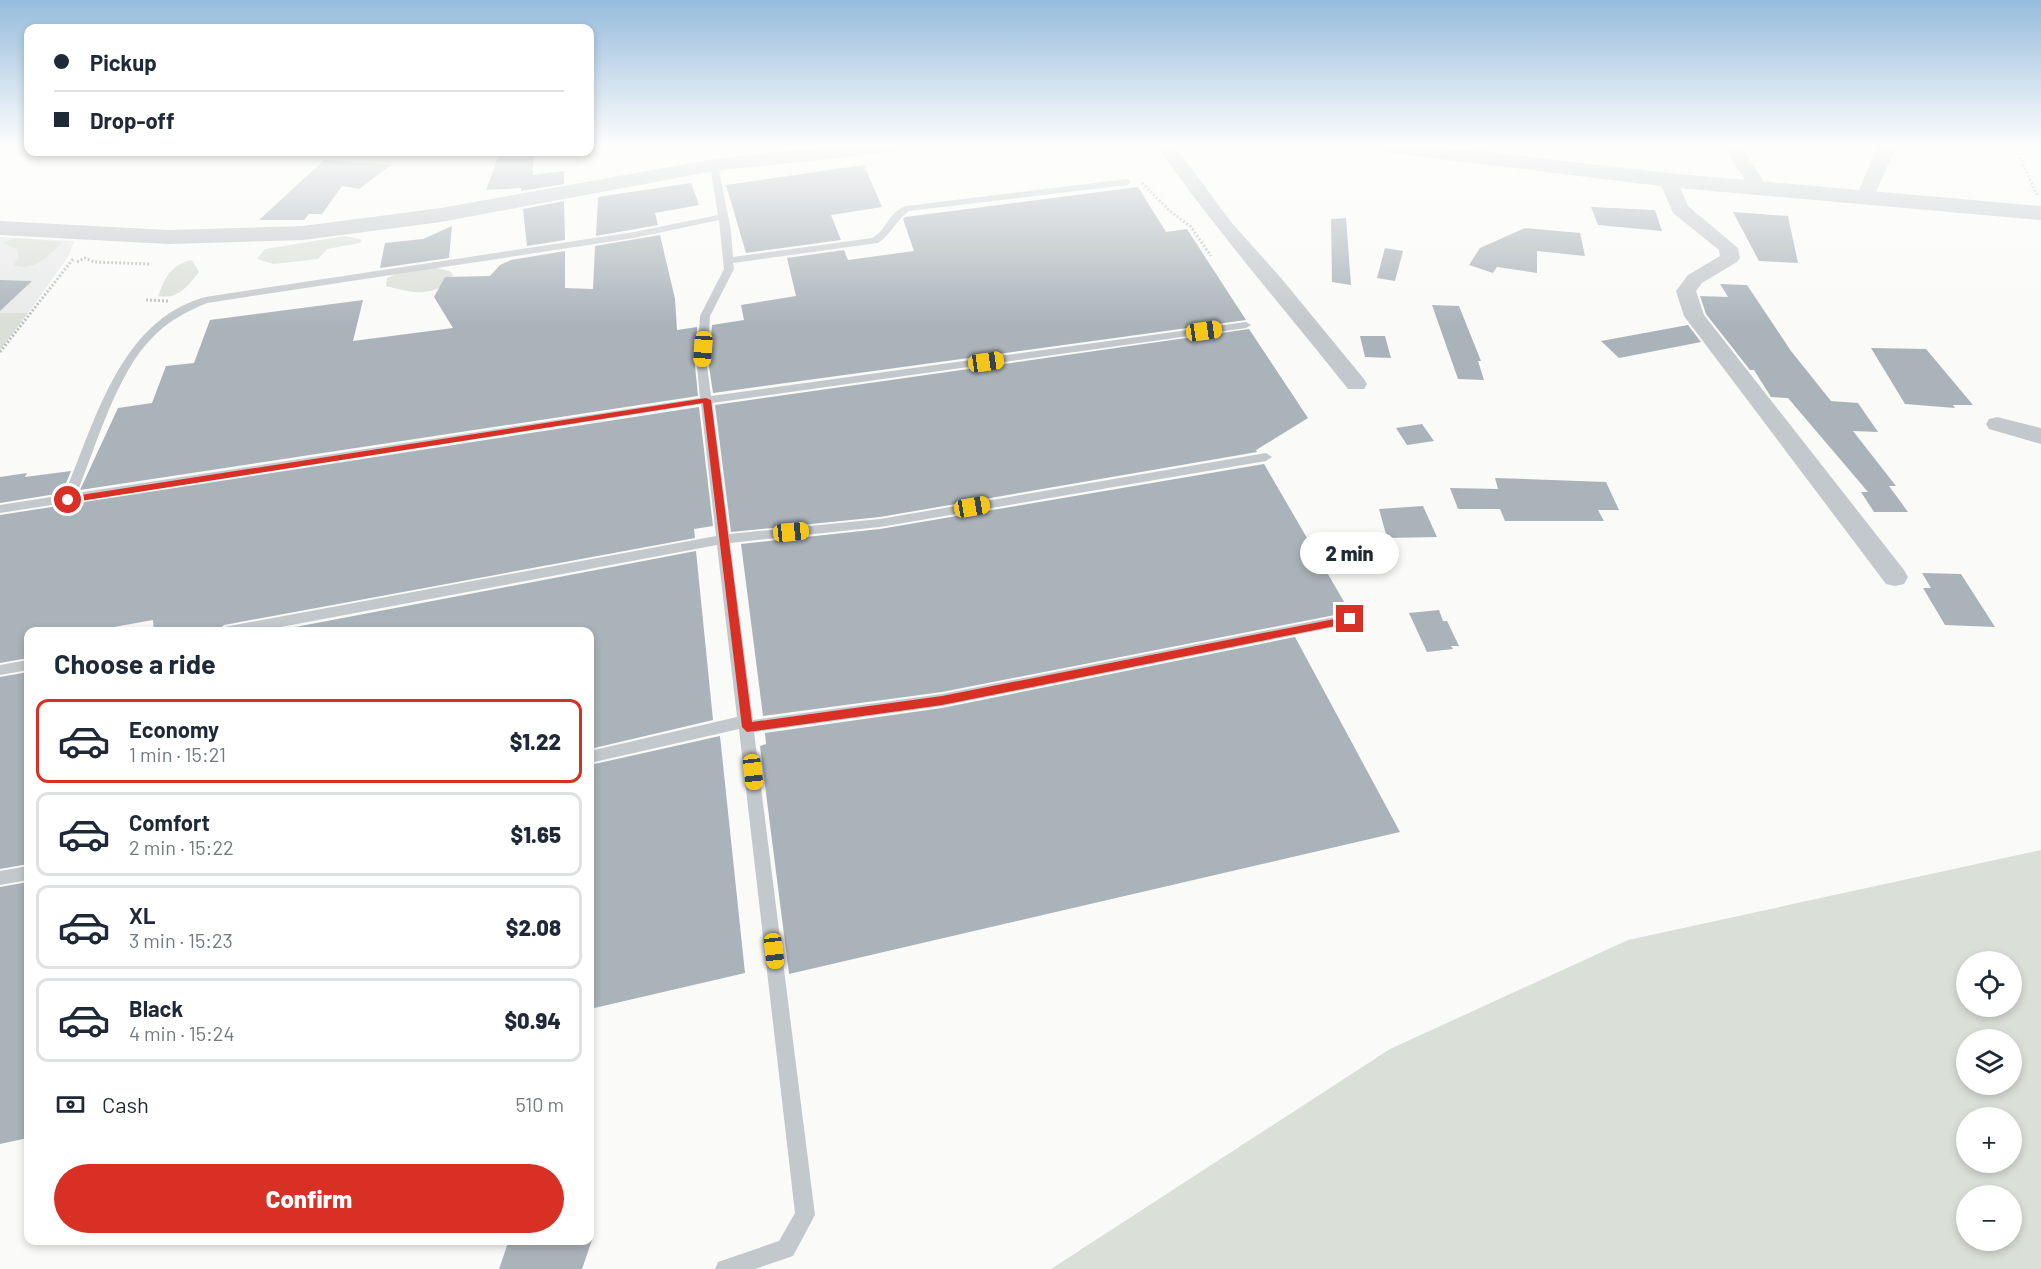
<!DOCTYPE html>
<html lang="en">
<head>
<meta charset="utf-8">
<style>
	:root { --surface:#fff; --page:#f6f6f7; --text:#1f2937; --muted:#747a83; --line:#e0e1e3; --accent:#d93025 }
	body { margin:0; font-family:Barlow,sans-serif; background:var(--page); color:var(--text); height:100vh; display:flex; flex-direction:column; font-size:22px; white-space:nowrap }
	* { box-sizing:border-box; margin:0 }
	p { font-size:20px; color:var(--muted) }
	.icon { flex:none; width:33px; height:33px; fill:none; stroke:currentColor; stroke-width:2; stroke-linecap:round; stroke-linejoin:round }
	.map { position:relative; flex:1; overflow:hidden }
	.details { position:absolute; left:24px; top:627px; width:570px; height:618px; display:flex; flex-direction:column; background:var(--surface); border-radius:12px; box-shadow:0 3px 9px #0003 }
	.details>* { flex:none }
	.banner { position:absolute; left:24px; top:24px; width:570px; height:132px; border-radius:12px; box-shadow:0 3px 9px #0003; display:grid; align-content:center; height:132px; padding:0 30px; background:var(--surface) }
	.tools { position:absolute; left:1956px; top:951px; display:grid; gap:12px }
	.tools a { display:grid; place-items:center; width:66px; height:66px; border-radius:50%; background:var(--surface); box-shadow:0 3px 9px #0003; font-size:30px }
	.end { position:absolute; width:27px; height:27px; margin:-14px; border:8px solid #d93025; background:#fff; box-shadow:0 0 0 3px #fff }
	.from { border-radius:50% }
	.bubble { position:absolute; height:42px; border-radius:21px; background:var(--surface); box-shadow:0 3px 9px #0003; font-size:20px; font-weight:800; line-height:42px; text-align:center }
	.car { position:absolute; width:18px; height:36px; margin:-18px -9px; border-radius:8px; box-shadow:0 0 4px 2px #0007; background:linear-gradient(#f5c518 24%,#345 0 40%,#f5c518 0 76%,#345 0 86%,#f5c518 0) }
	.banner b { display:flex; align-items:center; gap:21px; height:57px; font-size:22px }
	.banner b+b { border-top:2px solid var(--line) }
	.banner i { width:15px; height:15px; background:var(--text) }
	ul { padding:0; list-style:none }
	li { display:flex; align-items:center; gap:18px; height:84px; margin:0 12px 9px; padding:0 18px; border:3px solid var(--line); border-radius:12px }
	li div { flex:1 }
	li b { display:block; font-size:22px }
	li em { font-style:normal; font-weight:800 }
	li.on { border-color:var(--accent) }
	li>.icon { width:54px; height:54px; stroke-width:1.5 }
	h2 { padding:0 30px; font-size:27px; line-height:72px }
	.pay { display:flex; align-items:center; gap:15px; height:66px; padding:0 30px; font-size:22px }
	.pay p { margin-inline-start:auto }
	.cta { display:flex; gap:12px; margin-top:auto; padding:12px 30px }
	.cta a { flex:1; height:69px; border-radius:36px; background:var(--accent); color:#fff; font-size:24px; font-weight:800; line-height:69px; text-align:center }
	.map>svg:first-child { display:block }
	.built { fill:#e8e9e9 }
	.green { fill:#dadfd7; fill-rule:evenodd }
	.building { fill:#aab3b9 }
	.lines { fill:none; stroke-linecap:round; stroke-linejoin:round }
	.path { stroke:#bbbfc2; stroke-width:3; stroke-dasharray:2 2; stroke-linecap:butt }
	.service { fill:#c3c8cc; fill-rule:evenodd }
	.minor { fill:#c3c8cc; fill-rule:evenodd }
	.tertiary { fill:#c3c8cc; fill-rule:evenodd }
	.route { fill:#d93025 }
</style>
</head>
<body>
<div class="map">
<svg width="2041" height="1269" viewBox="0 0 2041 1269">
	<rect width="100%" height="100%" fill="#fafaf8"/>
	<path class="built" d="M0,237L74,241L68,257L28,313H0Z"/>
	<g class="green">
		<path d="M345,236L362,240L360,243L327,249L318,259L274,264L257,259L265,249Z"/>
		<path d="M15,238L63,242C49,255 35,272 14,265L19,257L16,249L2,243Z"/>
		<path d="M192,260L199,272C188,286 177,300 158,296C165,277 172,264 192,260Z"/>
		<path d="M432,267L450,271L453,275C435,299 413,293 386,286L387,278L404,271Z"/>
		<path d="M0,313H28L0,350Z"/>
		<path d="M2041,850V1269H1051L1390,1049L1628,940ZM1966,962H2012V1006H1966ZM1966,1040H2012V1084H1966ZM1966,1118H2012V1162H1966ZM1966,1196H2012V1240H1966Z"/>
	</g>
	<g class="building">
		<path d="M500,152H533V175L564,171V184L521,191V188L486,190Z"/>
		<path d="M324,160L391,165L359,189L342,186L322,214H309L304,220H259Z"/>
		<path d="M864,165L882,207L831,215L841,240L746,253L726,185Z"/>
		<path d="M691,183L699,205L655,213L658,225L596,236L598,197Z"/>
		<path d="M1138,187L1166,232L1187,229L1246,320L713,393L709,366L712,325L744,320L741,305L796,296L787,258L844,250L848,260L914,251L903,219L905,217Z"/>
		<path d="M564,201L565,240L527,246L523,209Z"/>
		<path d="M1591,207L1655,210L1662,231L1598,225Z"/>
		<path d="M1733,212L1788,216L1798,263L1759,261Z"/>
		<path d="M1346,218L1351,285L1332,282L1331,219Z"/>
		<path d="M452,226L449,258L380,268L385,243L423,239Z"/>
		<path d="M1525,228L1580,233L1585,256L1537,251V273L1497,267L1493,273L1469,265L1480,248Z"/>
		<path d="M660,235L675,299L677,330L697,327L695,366L698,396L80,490L118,408L152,403L166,366L194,363L210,320L363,300L353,341L453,328L434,297L445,277L490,276L500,265L511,260L565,251V288L593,289L595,246Z"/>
		<path d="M1385,248L1403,251L1395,281L1377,278Z"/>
		<path d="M0,280L32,281L0,311Z"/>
		<path d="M1720,284L1747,285L1791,351L1831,401L1858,403L1878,432L1853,431L1896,486H1889L1908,512H1874L1861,492H1868L1788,398L1771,397L1754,370H1750L1706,314L1700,296L1728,297Z"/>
		<path d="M1432,305L1459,306L1481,361H1478L1484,380L1458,379Z"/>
		<path d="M1688,325L1701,342L1619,358L1601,341Z"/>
		<path d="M1249,329L1308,418L1256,450L1257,452L880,517L731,532L715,405Z"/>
		<path d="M1360,336H1385L1391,358L1365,357Z"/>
		<path d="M1871,348L1926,349L1973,405H1953L1955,408L1905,404Z"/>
		<path d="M699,407L713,526L694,529L695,538L224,625L216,632H154L153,620L86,632H28V658L0,663V515Z"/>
		<path d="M1422,424L1434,441L1407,445L1396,428Z"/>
		<path d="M1264,464L1350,612L942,692L763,716L741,544L880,529Z"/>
		<path d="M71,471L62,493L0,503V477L27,473L25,477Z"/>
		<path d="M1495,478L1606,482L1619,510H1598L1604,521H1505L1500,509H1458L1450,488L1498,489Z"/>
		<path d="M1423,506L1437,537L1387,538L1379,509Z"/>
		<path d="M696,551L713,720L590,749V632H269Z"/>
		<path d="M1922,573L1961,574L1995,627L1945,625L1923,588H1931Z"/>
		<path d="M1439,610L1443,621H1447L1459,646H1451L1453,649L1427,652L1409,613Z"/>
		<path d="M1295,637L1400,832L789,974L760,746L766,744L765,733L942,708Z"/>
		<path d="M28,672V864L0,869V677Z"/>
		<path d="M720,736L745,973L590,1009V765Z"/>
		<path d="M28,882V1138L0,1144V887Z"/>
		<path d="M509,1240H592L582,1269H499Z"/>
	</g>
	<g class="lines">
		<g class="path">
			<path d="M2015,146L2037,195"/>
			<path d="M1142,183L1170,211L1191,227L1211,256"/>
			<path d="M77,262L85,258L94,262L150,264"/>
			<path d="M146,300L169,301"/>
			<path d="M0,352L73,259"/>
		</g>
		<g class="service">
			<path d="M714,162L718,165L731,231L733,257L872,238C888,229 886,214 906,206L1127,179L1131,182L1127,185L909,211C894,222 892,234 878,243L733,263L734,269L710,316L707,366L711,396L1246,322L1251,325L1246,328L712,403L729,534L880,519L1266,453L1272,457L1266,461L880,527L730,543L753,720L942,694L1350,614L1357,619L1350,624L942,706L754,732L815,1215L793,1256L755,1269H715L718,1262L779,1241L795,1213L739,729L590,763V751L737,717L717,545L254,632H218L224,627L716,536L701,404L0,513V505L64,495C95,423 119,321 205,297L634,232L718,215L710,165ZM719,220L724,269L700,316L697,366L700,398L77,493C96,446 117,372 153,337C168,321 188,311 207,303L634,238Z"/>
			<path d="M28,660V670L0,675V665Z"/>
			<path d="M28,866V880L0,885V871Z"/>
		</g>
		<g class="minor">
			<path d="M1157,146H1175L1231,222L1281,278L1364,379L1367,384L1364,389H1348C1284,308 1216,231 1157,146Z"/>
			<path d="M1466,146H1484L1493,158L1484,163L1478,162Z"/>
			<path d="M1723,146H1741L1768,188L1765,192H1753Z"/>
			<path d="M1878,146H1896L1874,197L1871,201H1859L1856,197Z"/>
			<path d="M1668,175L1677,180L1688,206L1738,248L1740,258L1737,262L1702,283L1696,291L1704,315L1904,570L1908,577L1904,584L1895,586L1886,584L1684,316L1676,291L1688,275L1720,256L1719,250L1673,213L1659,180Z"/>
			<path d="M1997,417L2041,428V444L1989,429L1986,424L1989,419Z"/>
		</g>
		<g class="tertiary">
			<path d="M833,146H903L899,150L892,152L714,171L441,222L303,240L168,244L0,235V221L168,230L303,226L441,208L714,159Z"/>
			<path d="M1373,146H1436L1668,173L2041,206V220L1668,187L1383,152L1376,150Z"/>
		</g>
	</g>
	<linearGradient id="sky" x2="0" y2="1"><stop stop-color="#96bcdc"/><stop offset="0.45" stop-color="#fdfdfc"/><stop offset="1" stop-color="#fdfdfc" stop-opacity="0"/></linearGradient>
	<rect width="2041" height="324" fill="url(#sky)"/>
	<path class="route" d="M706,398L711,400L752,722L942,696L1350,616L1354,619L1350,623L942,705L747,732L742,727L703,403L68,503L63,500L68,497Z"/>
</svg>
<div class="tools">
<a><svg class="icon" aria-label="locate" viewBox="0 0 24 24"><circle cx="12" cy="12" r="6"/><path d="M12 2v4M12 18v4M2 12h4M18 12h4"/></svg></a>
<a><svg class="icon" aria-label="layers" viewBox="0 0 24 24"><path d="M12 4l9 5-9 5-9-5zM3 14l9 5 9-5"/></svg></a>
<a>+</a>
<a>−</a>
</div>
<i class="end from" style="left:68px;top:500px"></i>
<i class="end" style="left:1350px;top:619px"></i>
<div class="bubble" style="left:1300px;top:532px;width:99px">2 min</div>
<i class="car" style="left:1204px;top:331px;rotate:82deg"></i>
<i class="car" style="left:703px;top:349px;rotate:184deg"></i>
<i class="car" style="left:986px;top:362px;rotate:82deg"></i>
<i class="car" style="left:972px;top:507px;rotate:80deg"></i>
<i class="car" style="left:791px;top:532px;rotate:84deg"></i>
<i class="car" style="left:753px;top:772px;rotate:173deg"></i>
<i class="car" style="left:774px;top:951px;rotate:173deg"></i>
<div class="banner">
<b><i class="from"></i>Pickup</b>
<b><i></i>Drop-off</b>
</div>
<section class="details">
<h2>Choose a ride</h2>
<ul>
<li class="on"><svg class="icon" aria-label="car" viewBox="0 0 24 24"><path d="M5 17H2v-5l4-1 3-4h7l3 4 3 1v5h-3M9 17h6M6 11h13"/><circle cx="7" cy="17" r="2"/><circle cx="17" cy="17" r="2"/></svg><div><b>Economy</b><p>1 min · 15:21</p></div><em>$1.22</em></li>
<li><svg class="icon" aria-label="car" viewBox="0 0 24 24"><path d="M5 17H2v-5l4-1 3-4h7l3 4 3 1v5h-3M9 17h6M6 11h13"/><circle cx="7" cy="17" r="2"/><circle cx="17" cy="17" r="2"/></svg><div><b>Comfort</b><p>2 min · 15:22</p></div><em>$1.65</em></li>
<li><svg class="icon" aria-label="car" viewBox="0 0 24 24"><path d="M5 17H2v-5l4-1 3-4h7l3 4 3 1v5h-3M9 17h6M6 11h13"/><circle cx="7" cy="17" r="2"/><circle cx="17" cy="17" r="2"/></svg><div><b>XL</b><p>3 min · 15:23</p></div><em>$2.08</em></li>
<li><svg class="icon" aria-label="car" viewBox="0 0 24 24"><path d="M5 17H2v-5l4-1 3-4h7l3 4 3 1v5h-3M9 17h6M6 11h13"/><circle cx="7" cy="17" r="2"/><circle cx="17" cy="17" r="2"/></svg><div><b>Black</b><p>4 min · 15:24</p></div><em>$0.94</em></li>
</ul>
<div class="pay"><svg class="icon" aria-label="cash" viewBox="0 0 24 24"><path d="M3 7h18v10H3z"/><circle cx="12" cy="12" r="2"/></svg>Cash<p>510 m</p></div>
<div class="cta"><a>Confirm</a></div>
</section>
</div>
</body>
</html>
